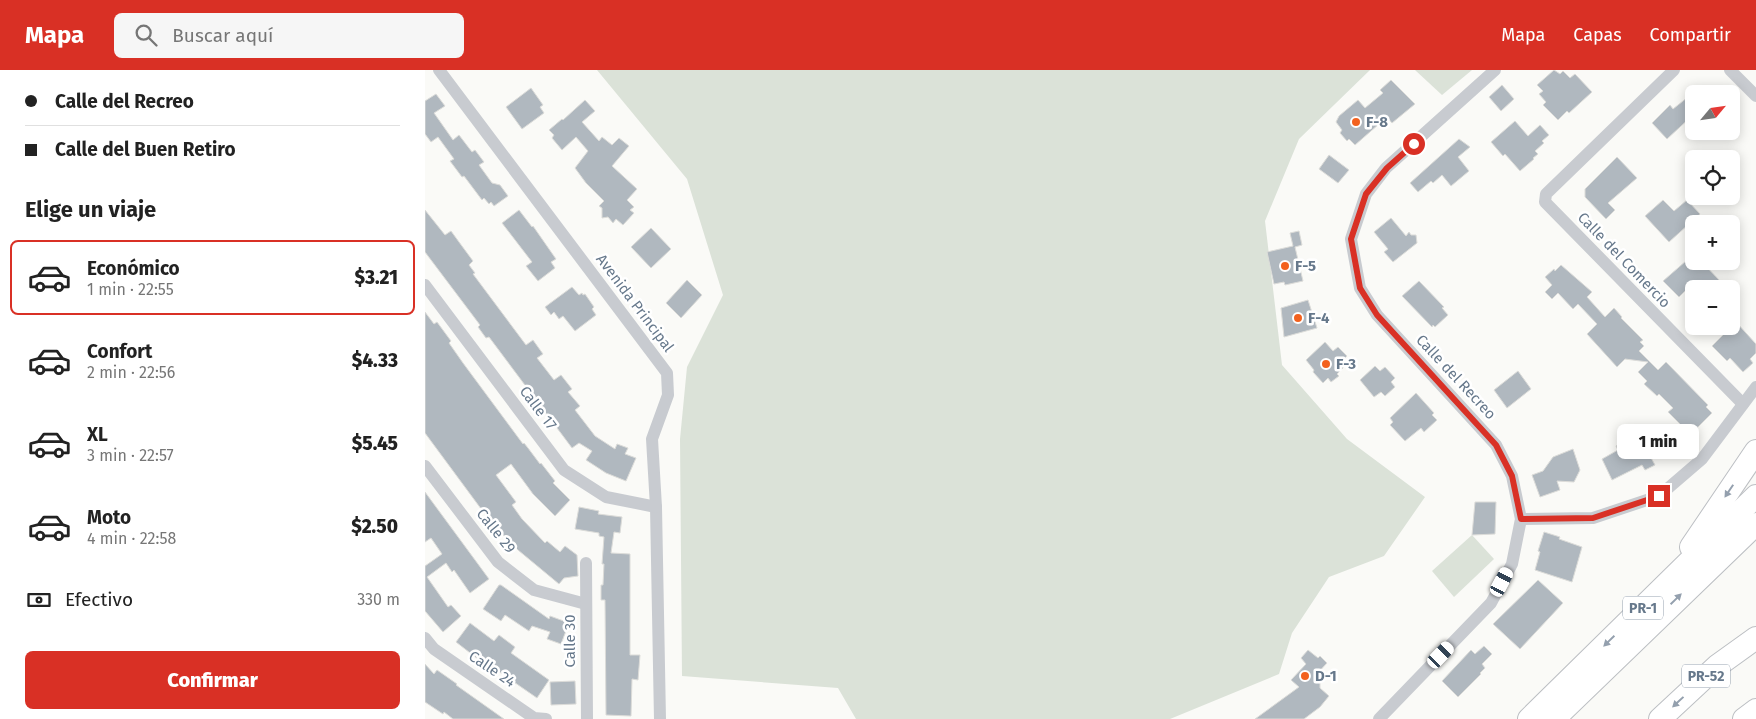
<!DOCTYPE html>
<html lang="es">
<head>
<meta charset="utf-8">
<style>
	:root { --surface:#fff; --page:#f6f6f6; --text:#222; --muted:#767676; --line:#e0e0e0; --accent:#d93025 }
	body { margin:0; font-family:"Fira Sans",sans-serif; background:var(--page); color:var(--text); height:100vh; display:flex; flex-direction:column; font-size:19px; white-space:nowrap }
	* { box-sizing:border-box; margin:0 }
	p { font-size:16px; color:var(--muted) }
	.icon { flex:none; width:28px; height:28px; fill:none; stroke:currentColor; stroke-width:2; stroke-linecap:round; stroke-linejoin:round }
	.map { position:relative; flex:1; overflow:hidden }
	.sheet { display:flex; flex-direction:column; background:var(--surface); width:425px }
	.sheet>* { flex:none }
	.hud { display:grid; align-content:center; height:110px; padding:0 25px; background:var(--surface) }
	.needle { width:32px; rotate:61deg }
	.fabs { position:absolute; left:1260px; top:15px; display:grid; gap:10px }
	.fabs a { display:grid; place-items:center; width:55px; height:55px; border-radius:8px; background:var(--surface); box-shadow:0 2px 12px #0003; font-size:25px }
	.end { position:absolute; width:22px; height:22px; margin:-11px; border:6px solid #d93025; background:#fff; box-shadow:0 0 0 2px #fff }
	.from { border-radius:50% }
	.bubble { position:absolute; height:35px; border-radius:8px; background:var(--surface); box-shadow:0 2px 12px #0003; font-size:16px; font-weight:800; line-height:35px; text-align:center }
	.car { position:absolute; width:15px; height:30px; margin:-15px -8px; border-radius:6px; box-shadow:0 0 4px 1px #0007; background:linear-gradient(#fff 24%,#345 0 40%,#fff 0 76%,#345 0 86%,#fff 0) }
	.hud b { display:flex; align-items:center; gap:18px; height:48px; font-size:19px }
	.hud b+b { border-top:1px solid var(--line) }
	.hud i { width:12px; height:12px; background:var(--text) }
	ul { padding:0; list-style:none }
	li { display:flex; align-items:center; gap:15px; height:75px; margin:0 10px 8px; padding:0 15px; border:2px solid transparent; border-radius:8px }
	li div { flex:1 }
	li b { display:block; font-size:19px }
	li em { font-style:normal; font-weight:800 }
	li.current { border-color:var(--accent) }
	li>.icon { width:45px; height:45px; stroke-width:1.5 }
	h2 { padding:0 25px; font-size:22px; line-height:60px }
	.pay { display:flex; align-items:center; gap:12px; height:55px; padding:0 25px; font-size:19px }
	.pay p { margin-inline-start:auto }
	.button { display:flex; gap:10px; margin-top:auto; padding:10px 25px }
	.button a { flex:1; height:58px; border-radius:8px; background:var(--accent); color:#fff; font-size:20px; font-weight:800; line-height:58px; text-align:center }
	header { display:flex; align-items:center; gap:30px; box-sizing:border-box; height:70px; padding:0 25px; background:var(--accent); color:#fff }
	header strong { font-size:24px }
	nav { display:flex; gap:28px; margin-inline-start:auto; font-size:18px }
	.search { width:350px; height:45px; background:var(--page); display:flex; align-items:center; gap:12px; box-sizing:border-box; padding:0 18px; border-radius:8px; color:var(--muted); font-size:19px }
	main { display:flex; flex:1; min-height:0 }
	.map>svg:first-child { display:block }
	.green { fill:#dbe2d8 }
	.building { fill:#b0b8bf; stroke:#dcdcd9 }
	.lines { fill:none; stroke-linecap:round; stroke-linejoin:round }
	.highway-casing { stroke:#bcbfc3; stroke-width:24 }
	.street { stroke:#c8cbd0; stroke-width:12 }
	.highway { stroke:#fff; stroke-width:22 }
	.oneway { fill:#94a0ae }
	.route { stroke:#d93025; stroke-width:6 }
	.poi-dot { fill:#f3611e; stroke:#fff; stroke-width:2 }
	.labels { text-anchor:middle; dominant-baseline:central; stroke-width:5; stroke-linejoin:round; paint-order:stroke }
	.shield { fill:#fff; stroke:#94a0ae; stroke-width:1 }
	.shield-label { font-size:14px; font-weight:bold; fill:#66788b }
	.poi-label { font-size:15px; font-weight:bold; fill:#66788b; stroke:#fff; text-anchor:start }
	.street-label { font-size:15px; fill:#66788b; stroke:#fff }
</style>
</head>
<body>
<header>
<strong>Mapa</strong>
<div class="search"><svg class="icon" aria-label="search" viewBox="0 0 24 24"><circle cx="10" cy="10" r="6"/><path d="M15 15l6 6"/></svg>Buscar aquí</div>
<nav><a>Mapa</a><a>Capas</a><a>Compartir</a></nav>
</header>
<main>
<section class="sheet">
<div class="hud">
<b><i class="from"></i>Calle del Recreo</b>
<b><i></i>Calle del Buen Retiro</b>
</div>
<h2>Elige un viaje</h2>
<ul>
<li class="current"><svg class="icon" aria-label="car" viewBox="0 0 24 24"><path d="M5 17H2v-5l4-1 3-4h7l3 4 3 1v5h-3M9 17h6M6 11h13"/><circle cx="7" cy="17" r="2"/><circle cx="17" cy="17" r="2"/></svg><div><b>Económico</b><p>1 min · 22:55</p></div><em>$3.21</em></li>
<li><svg class="icon" aria-label="car" viewBox="0 0 24 24"><path d="M5 17H2v-5l4-1 3-4h7l3 4 3 1v5h-3M9 17h6M6 11h13"/><circle cx="7" cy="17" r="2"/><circle cx="17" cy="17" r="2"/></svg><div><b>Confort</b><p>2 min · 22:56</p></div><em>$4.33</em></li>
<li><svg class="icon" aria-label="car" viewBox="0 0 24 24"><path d="M5 17H2v-5l4-1 3-4h7l3 4 3 1v5h-3M9 17h6M6 11h13"/><circle cx="7" cy="17" r="2"/><circle cx="17" cy="17" r="2"/></svg><div><b>XL</b><p>3 min · 22:57</p></div><em>$5.45</em></li>
<li><svg class="icon" aria-label="car" viewBox="0 0 24 24"><path d="M5 17H2v-5l4-1 3-4h7l3 4 3 1v5h-3M9 17h6M6 11h13"/><circle cx="7" cy="17" r="2"/><circle cx="17" cy="17" r="2"/></svg><div><b>Moto</b><p>4 min · 22:58</p></div><em>$2.50</em></li>
</ul>
<div class="pay"><svg class="icon" aria-label="cash" viewBox="0 0 24 24"><path d="M3 7h18v10H3z"/><circle cx="12" cy="12" r="2"/></svg>Efectivo<p>330 m</p></div>
<div class="button"><a>Confirmar</a></div>
</section>
<div class="map">
<svg width="1331" height="649" viewBox="0 0 1331 649">
	<rect width="100%" height="100%" fill="#fafaf7"/>
	<g class="green">
		<path d="M172,0H945L874,69L840,151L857,295L922,369L1000,427L959,486L904,507L867,563L854,604L745,649H431L413,618L257,606L255,369L262,297L298,225L262,109Z"/>
		<path d="M990,0H1047L1017,25Z"/>
		<path d="M1047,465L1069,489L1029,527L1007,501Z"/>
	</g>
	<g class="building">
		<path d="M1129,0L1135,4L1138,1L1145,8L1150,4L1167,22L1144,43L1142,41L1133,50L1118,35L1121,32L1114,24L1118,21L1112,15Z"/>
		<path d="M966,10L990,34L967,53L962,47L930,75L924,69L922,71L915,63L917,60L911,52L914,46L933,30L940,38L958,23L955,20Z"/>
		<path d="M1077,15L1089,29L1076,41L1064,27Z"/>
		<path d="M106,18L118,35L115,37L119,43L97,59L81,37Z"/>
		<path d="M11,24L20,36L9,43L28,70L34,65L47,82L50,80L59,92L54,95L67,113L75,115L83,126L69,136L66,132L64,134L59,128L57,130L39,106L37,107L25,91L29,89L13,67L6,72L0,64V31Z"/>
		<path d="M1263,27L1269,33V44L1242,69L1227,53L1245,35L1248,39Z"/>
		<path d="M160,30L170,41L157,52L174,71L177,67L187,75L194,68L204,76L187,96L212,119L202,130L209,137L205,140L209,143L198,155L191,149L188,153L183,147L177,148V138L174,136L179,131L161,113L150,98L163,81L151,67L137,80L127,68L129,65L124,60L137,49L138,50Z"/>
		<path d="M1090,51L1103,66L1115,55L1124,65L1117,71L1119,73L1110,81L1113,84L1108,88L1109,89L1095,101L1080,84L1078,86L1066,72Z"/>
		<path d="M1034,69L1045,77L1033,87L1044,101L1026,116L1017,105L1008,113L1006,111L993,122L985,113Z"/>
		<path d="M904,85L924,100L913,113L894,99Z"/>
		<path d="M1192,87L1212,108L1183,133L1190,140L1181,149L1160,127V119Z"/>
		<path d="M1238,130L1249,141L1262,130L1275,144L1244,172L1220,146Z"/>
		<path d="M0,140L20,165L26,161L34,172L48,191L44,195L50,203L48,204L101,275L108,270L118,284L112,288L129,310L136,305L147,319L143,322L155,336L150,340L170,366L190,379L192,374L203,378L200,384L211,388L201,411L181,403L161,390L167,381L154,373L147,378L64,267L61,268L53,257L55,255L0,182Z"/>
		<path d="M94,140L107,157L108,156L131,189L126,192L130,198L113,211L101,196L107,192L77,153Z"/>
		<path d="M966,148L981,166L984,162L986,165H991L992,173L968,192L959,182L963,179L949,162Z"/>
		<path d="M226,158L246,179L226,198L206,177Z"/>
		<path d="M874,161L877,175L870,177L878,211L860,215L859,212L849,214L842,182L868,176L865,163Z"/>
		<path d="M1269,184V191H1276L1295,211L1287,219H1269V226L1262,219L1254,227L1238,211Z"/>
		<path d="M1136,195L1167,222L1162,227L1180,247L1189,238L1197,247L1196,248L1218,270L1215,272L1219,276L1214,281L1233,300L1241,292L1283,335L1281,337L1287,343L1266,364L1271,369L1262,377L1252,367L1260,359L1243,342L1248,338L1234,324L1232,326L1219,314L1222,311L1213,302L1223,292L1200,289L1192,297L1162,264L1172,254L1153,234L1148,239L1133,223L1127,229L1120,222L1127,215L1120,207L1129,199L1130,201Z"/>
		<path d="M262,210L277,225L256,248L241,233Z"/>
		<path d="M994,211L1019,237L1017,238L1023,245L1010,257L1008,255L1007,257L977,226Z"/>
		<path d="M147,217L154,225L157,223L158,225L160,224L169,237L167,239L171,245L150,261L138,246L134,249L129,242L126,245L120,237Z"/>
		<path d="M883,230L892,258L859,267L856,238Z"/>
		<path d="M0,242L9,254L12,252L26,271L24,273L38,293L98,374L99,373L103,378L115,394L116,393L130,411L128,413L145,430L130,446L108,424L86,394L71,405L91,432L87,435L97,449L120,473L122,471L135,482L140,476L152,485L153,506L139,508L134,514L93,480L68,455L0,363Z"/>
		<path d="M1311,252L1331,274V283L1325,289L1328,293L1318,302L1305,288L1302,291L1287,276Z"/>
		<path d="M900,272L908,281L913,277L922,286L917,291L921,295L912,304L914,306L906,312L903,308L898,313L888,302L889,300L881,290Z"/>
		<path d="M950,296L955,301L960,297L970,308L966,312L970,317L960,326L956,322L949,327L935,310Z"/>
		<path d="M1093,301L1106,319L1082,338L1069,320Z"/>
		<path d="M991,323L1009,343L1007,345L1012,350L999,362L996,358L980,371L965,355L968,352L965,348Z"/>
		<path d="M1209,357L1230,395L1220,400L1217,395L1187,410L1177,389L1193,380L1191,376L1199,371L1195,364Z"/>
		<path d="M1148,379L1155,400L1149,412L1132,411L1135,420L1115,427L1107,405L1118,401L1128,387Z"/>
		<path d="M0,422L64,509L45,523L29,500L27,502L21,493L2,507L23,537L26,535L36,546L18,562L0,541V496L17,484L6,468L0,472Z"/>
		<path d="M1050,432H1071L1070,464L1047,465Z"/>
		<path d="M154,437L174,441L173,444L197,447L195,463L189,462L186,483L205,484V585H215L213,610L207,609L206,646L181,645L180,530H176V515H178L179,494H177L179,467L174,466V463L150,459Z"/>
		<path d="M1119,462L1135,467L1134,469L1157,477L1147,512L1110,500L1115,482L1113,481Z"/>
		<path d="M1113,510L1138,533L1095,579L1068,554Z"/>
		<path d="M74,515H76L124,549L125,546L144,553L136,574L122,569L125,562L107,556L104,561L80,545L76,551L58,539Z"/>
		<path d="M45,553L69,571L74,565L90,577L86,583L124,610L112,628L73,601L71,603L31,572Z"/>
		<path d="M1059,576L1067,584L1057,594L1060,598L1055,603L1056,604L1033,627L1017,611L1046,580L1050,584Z"/>
		<path d="M883,580L893,588L895,586L902,593L889,607L895,613V618L904,626L895,637L879,649H830L874,617L866,610L881,594L876,588Z"/>
		<path d="M0,594L9,604L12,600L32,614L31,615L79,649H28L19,642L18,644L0,632Z"/>
		<path d="M150,611L151,634L126,635L125,612Z"/>
	</g>
	<g class="lines">
		<g class="highway-casing">
			<g id="highway">
				<path d="M1266,477L1331,381"/>
				<path d="M1104,649L1331,426"/>
				<path d="M1129,649L1331,454"/>
				<path d="M1235,649L1292,596L1331,568"/>
				<path d="M1319,649L1331,640"/>
			</g>
		</g>
		<g class="street">
			<path d="M14,0L242,303L243,325L227,369L231,437L235,649"/>
			<path d="M1249,0L1121,124L1120,132L1318,334"/>
			<path d="M1305,0L1331,26"/>
			<path d="M0,215L139,400L181,427L231,437"/>
			<path d="M0,396L73,492L109,520L161,534"/>
			<path d="M1096,449L1168,448L1234,426L1277,389L1331,317"/>
			<path d="M161,493L162,649"/>
			<path d="M0,568L9,579L109,648L121,649"/>
			<path d="M954,649L1066,533L1087,494L1096,449L1087,406L1071,375L952,245L935,218L926,169L941,124L961,98L1070,0"/>
		</g>
		<use href="#highway" class="highway"/>
	</g>
	<defs><path id="oneway-solid" d="M-6-.8H1V-3.2L6.5 0L1 3.2V.8H-6Z" transform="scale(1.25)"/></defs>
	<g class="oneway">
		<use href="#oneway-solid" transform="translate(1304 421) rotate(124)"/>
		<use href="#oneway-solid" transform="translate(1251 529) rotate(-44)"/>
		<use href="#oneway-solid" transform="translate(1184 571) rotate(136)"/>
		<use href="#oneway-solid" transform="translate(1253 632) rotate(137)"/>
	</g>
	<g class="lines">
		<path class="route" d="M989,74L962,98L941,124L926,169L935,218L952,245L1071,375L1087,406L1096,449L1168,448L1234,426"/>
	</g>
	<g class="poi-dot">
		<circle cx="931" cy="52" r="5"/>
		<circle cx="860" cy="196" r="5"/>
		<circle cx="873" cy="248" r="5"/>
		<circle cx="901" cy="294" r="5"/>
		<circle cx="880" cy="606" r="5"/>
	</g>
	<g class="labels">
		<g class="shield">
			<rect x="1198" y="526.5" width="40" height="23" rx="4"/>
			<rect x="1257" y="594.5" width="48" height="23" rx="4"/>
		</g>
		<g class="shield-label">
			<text x="1218" y="538">PR-1</text>
			<text x="1281" y="606">PR-52</text>
		</g>
		<g class="poi-label">
			<text x="941" y="52">F-8</text>
			<text x="870" y="196">F-5</text>
			<text x="883" y="248">F-4</text>
			<text x="911" y="294">F-3</text>
			<text x="890" y="606">D-1</text>
		</g>
		<g class="street-label">
			<text transform="translate(1199 190) rotate(46)">Calle del Comercio</text>
			<text transform="translate(210 233) rotate(53)">Avenida Principal</text>
			<text transform="translate(1031 307) rotate(47)">Calle del Recreo</text>
			<text transform="translate(113 338) rotate(53)">Calle 17</text>
			<text transform="translate(71 461) rotate(51)">Calle 29</text>
			<text transform="translate(145 571) rotate(-90)">Calle 30</text>
			<text transform="translate(67 599) rotate(34)">Calle 24</text>
		</g>
	</g>
</svg>
<div class="fabs">
<a><svg class="needle" viewBox="-14 -14 28 28"><path d="M0-13l5 13h-10z" fill="#e53935"/><path d="M0 13l5-13h-10z" fill="#767676"/></svg></a>
<a><svg class="icon" aria-label="locate" viewBox="0 0 24 24"><circle cx="12" cy="12" r="6"/><path d="M12 2v4M12 18v4M2 12h4M18 12h4"/></svg></a>
<a>+</a>
<a>−</a>
</div>
<i class="end from" style="left:989px;top:74px"></i>
<i class="end" style="left:1234px;top:426px"></i>
<div class="bubble" style="left:1192px;top:354px;width:82px">1 min</div>
<i class="car" style="left:1077px;top:512px;rotate:28deg"></i>
<i class="car" style="left:1016px;top:585px;rotate:44deg"></i>
</div>
</main>
</body>
</html>
